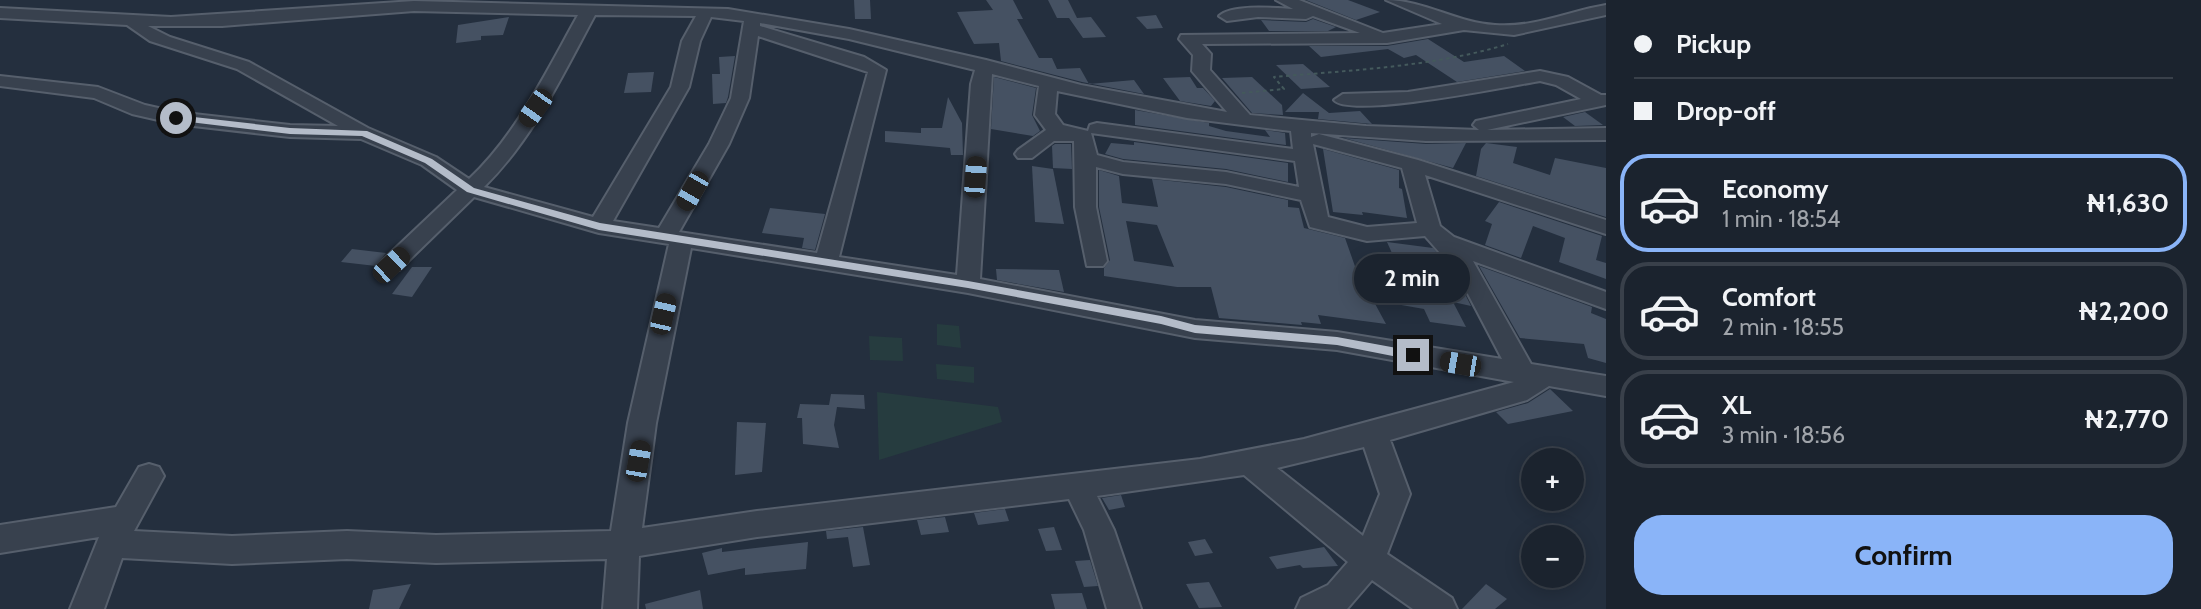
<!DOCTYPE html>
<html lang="en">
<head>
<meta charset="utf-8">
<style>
	:root { --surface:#1b232e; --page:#242b36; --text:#f1f3f6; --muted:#a0a4aa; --line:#39404a; --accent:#8ab4f8 }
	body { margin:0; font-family:Cabin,sans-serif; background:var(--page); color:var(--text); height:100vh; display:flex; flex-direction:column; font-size:26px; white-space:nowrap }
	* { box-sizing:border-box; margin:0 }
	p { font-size:23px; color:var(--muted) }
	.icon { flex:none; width:38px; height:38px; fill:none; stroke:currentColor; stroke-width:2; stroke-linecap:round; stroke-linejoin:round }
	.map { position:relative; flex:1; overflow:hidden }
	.drawer { display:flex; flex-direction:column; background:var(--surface); width:595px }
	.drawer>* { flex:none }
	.top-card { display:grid; align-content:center; height:154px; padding:0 28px; background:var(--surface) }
	.controls { position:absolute; left:1521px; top:448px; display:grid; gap:14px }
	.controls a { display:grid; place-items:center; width:63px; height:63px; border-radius:50%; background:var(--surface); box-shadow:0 4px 18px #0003,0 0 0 2px var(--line); font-size:35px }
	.end { position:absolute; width:32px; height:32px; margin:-16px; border:9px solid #b4bcc9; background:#111; box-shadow:0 0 0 4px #111 }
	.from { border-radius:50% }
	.bubble { position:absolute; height:49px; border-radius:24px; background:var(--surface); box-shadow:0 4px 18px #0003,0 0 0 2px var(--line); font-size:23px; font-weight:800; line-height:49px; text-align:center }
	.car { position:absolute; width:21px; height:42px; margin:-21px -10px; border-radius:9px; box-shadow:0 0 5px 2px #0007; background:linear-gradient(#222 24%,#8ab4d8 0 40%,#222 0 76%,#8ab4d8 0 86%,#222 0) }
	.top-card b { display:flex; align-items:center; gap:24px; height:66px; font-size:26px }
	.top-card b+b { border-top:2px solid var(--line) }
	.top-card i { width:18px; height:18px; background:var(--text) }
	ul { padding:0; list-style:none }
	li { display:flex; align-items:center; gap:21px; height:98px; margin:0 14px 10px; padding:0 14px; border:4px solid var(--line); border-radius:28px }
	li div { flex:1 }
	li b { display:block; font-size:26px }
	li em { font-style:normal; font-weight:800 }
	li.selected { border-color:var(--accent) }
	li>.icon { width:63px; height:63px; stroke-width:1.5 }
	.button { display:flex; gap:14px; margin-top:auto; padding:14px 28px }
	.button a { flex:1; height:80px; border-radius:28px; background:var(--accent); color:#111; font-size:28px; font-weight:800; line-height:80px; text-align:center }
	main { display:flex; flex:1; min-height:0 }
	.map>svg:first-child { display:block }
	.green { fill:#263c3f }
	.building { fill:#455162; fill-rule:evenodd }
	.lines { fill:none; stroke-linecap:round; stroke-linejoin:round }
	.minor-casing { stroke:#565f6c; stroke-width:4 }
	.path { stroke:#44595c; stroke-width:2; stroke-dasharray:3.5 3.5; stroke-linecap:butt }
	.minor { fill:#38414e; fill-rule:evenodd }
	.route { fill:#b4bcc9 }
</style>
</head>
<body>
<main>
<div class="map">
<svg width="1606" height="609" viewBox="0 0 1606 609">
	<rect width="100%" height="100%" fill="#242f3e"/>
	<g class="green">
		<path d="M937,324L959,326L961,348L937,345Z"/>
		<path d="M869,336L902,338L903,361L870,360Z"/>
		<path d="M936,364L974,367V383L937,379Z"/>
		<path d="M877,392L998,407L1002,422L879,460Z"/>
	</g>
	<g class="building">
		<path d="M854,0H870L871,19H855Z"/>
		<path d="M986,0H1013L1023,19H1017L1039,58H1052L1057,69L1080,68L1089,84L1134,80L1144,94L1082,82L1001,61L999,43L974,44L957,12L993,10Z"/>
		<path d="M1048,0H1068L1077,18L1091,17L1106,37L1083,38L1069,18H1075H1057Z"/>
		<path d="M1306,0H1348L1380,12L1356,20Z"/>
		<path d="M1156,15L1163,28L1147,29L1136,17Z"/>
		<path d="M509,17L503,35L481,36V40L456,43L458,25Z"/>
		<path d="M1313,19L1336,27L1328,31H1269L1261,20L1306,22Z"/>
		<path d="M1428,39L1464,62L1504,56L1525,71L1457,82L1416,55L1404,58L1388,49L1321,57L1309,46H1387Z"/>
		<path d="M735,56L728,97L726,103L713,104L712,74H720L719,57Z"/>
		<path d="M1303,64L1330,87L1301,89L1276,65Z"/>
		<path d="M654,72L651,92L624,93L628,73Z"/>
		<path d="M994,77L1036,88L1032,115L1040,131L1033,136L991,129Z"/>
		<path d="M1190,77L1197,88H1203L1215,101L1211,106L1180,101L1163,78Z"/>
		<path d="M1252,77L1282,105L1283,115L1252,113L1222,78Z"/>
		<path d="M1303,93L1329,113L1360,111L1372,124L1318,119L1319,112H1285Z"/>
		<path d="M948,97L962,123L963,155H951L950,148L885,142V131L921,133V128H942Z"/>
		<path d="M1135,110L1209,123V126L1226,131L1270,137L1265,130L1285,133L1286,145L1135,125Z"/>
		<path d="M1585,112L1603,125L1575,126L1563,117Z"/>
		<path d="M1344,138L1426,144L1466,143L1453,168Z"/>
		<path d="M1134,142L1288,163V182L1226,169L1123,159L1105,154L1111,143L1134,145Z"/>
		<path d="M1486,143L1517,147L1513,163L1550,175L1555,158L1606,168V217L1476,176L1481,149Z"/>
		<path d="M1055,144H1071L1072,169L1053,168L1052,146Z"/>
		<path d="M1323,149L1399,170V188L1402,189L1407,218L1362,212L1363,215L1333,212Z"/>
		<path d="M1032,166L1053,169L1064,224L1035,222Z"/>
		<path d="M1099,170L1119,176L1122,203L1158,207L1152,179L1226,187L1288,200V207L1299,208L1304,228L1345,238L1357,272L1403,278L1387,242L1433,248L1454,272L1471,306L1453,302L1466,327L1430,322L1424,309L1373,300L1386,324L1318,315L1321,324L1301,322L1302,325L1219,318L1211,287H1177L1104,276V268L1110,260L1099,207ZM1126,221L1157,225L1174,267L1134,261Z"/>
		<path d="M1499,202L1602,236L1596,260L1606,263V279L1559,262L1565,238L1533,226L1521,258L1485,245L1492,224L1485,221Z"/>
		<path d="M770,208L825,214L815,250L802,248L804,238L762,233Z"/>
		<path d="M352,249L386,253L376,266L341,262Z"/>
		<path d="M1479,266L1592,307L1591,313L1606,319V363L1588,358L1584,344L1520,338Z"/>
		<path d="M412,267H432L412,297L392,294Z"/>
		<path d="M996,269L1059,270L1064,292L997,280Z"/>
		<path d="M1550,389L1573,411L1508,424L1496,412L1528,403Z"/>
		<path d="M831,394L864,395L865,409L837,407L834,425L839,448L803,444L802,418H797L800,404L829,405Z"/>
		<path d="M737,422L766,423L762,472L735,475Z"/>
		<path d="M1121,495L1125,507L1109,510L1102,498Z"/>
		<path d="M1005,509L1009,521L978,525L974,513Z"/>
		<path d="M945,517L949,532L921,535L917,520Z"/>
		<path d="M863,527L870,565L853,567L848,537L827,539L826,531Z"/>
		<path d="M1054,527L1062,550L1046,551L1038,529Z"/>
		<path d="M1205,539L1213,553L1195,556L1188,542Z"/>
		<path d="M808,542L806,569L745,575V568L708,575L702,553L722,548V552Z"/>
		<path d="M1324,547L1338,566L1303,568L1300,565L1277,569L1269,557Z"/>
		<path d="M1090,560L1098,586L1084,587L1075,561Z"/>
		<path d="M1209,582L1222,607L1199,608L1186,584Z"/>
		<path d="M411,584L399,609H369L373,590Z"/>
		<path d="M1486,584L1507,599L1495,609H1462Z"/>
		<path d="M700,590L703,609H646L645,604Z"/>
		<path d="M1082,593L1087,609H1055L1051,594Z"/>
	</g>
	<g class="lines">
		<g class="minor-casing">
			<path id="minor" d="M1276,0H1299L1383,33L1442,24L1386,0C1424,0 1457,23 1495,25C1534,28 1569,11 1606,5V15L1514,35L1464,30L1387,43L1202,44L1211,54L1210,70L1250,115L1366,126L1479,130L1473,125L1476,121L1581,99L1556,85L1540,81C1510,86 1349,119 1334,100L1343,94L1408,92L1540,71L1568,77L1601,95H1606V105L1487,130L1606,128V140L1426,141L1311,133V137L1319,134L1418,160L1606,220V234L1425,175L1440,226L1454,237L1606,292V309L1473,261L1531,364L1606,376V396L1549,386L1527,400L1390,440L1410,494L1387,554L1452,598L1457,609H1413L1372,580L1347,609H1296L1301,598L1328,585L1348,562L1244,475L1097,496L1114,530L1141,609H1107L1084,530L1069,499L757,537L639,556L637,609H603L607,559L436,563L347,559L232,564L122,558L104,609H70L99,537L0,553V525L116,507L139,467L149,464L159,467L164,476L134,531L232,536L347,531L436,535L611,531L628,423L669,244L599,233L474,197L399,270H383L379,265L383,260L457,190L422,165L361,139L290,137L176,124L132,114L94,98L0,86V76L98,87L145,105L176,112L290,125L338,126L237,69L150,41L127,25L0,18V8L171,17L414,1L728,9L849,29L986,60L1081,85L1227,112L1192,71L1193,55L1179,39L1181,35L1360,33L1313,16L1306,19L1258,17L1227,21L1219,16C1232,4 1275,8 1293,9ZM414,11L578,15C546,72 517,134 469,179L436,157L368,128L249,62L170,37L148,26H222ZM595,15L696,16L682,41L671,87L593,217L484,187C533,139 563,74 595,15ZM711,17L744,21L731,98L709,144L659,228L613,221L689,87L700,41ZM760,23L849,39L975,70L971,84L957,275L839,257L886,70L864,57L760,26ZM758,36L868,72L817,253L679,232L729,144L749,98ZM992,74L1039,86L1035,115L1046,130L1018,150L1015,154L1018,158H1032L1054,141H1074L1075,207L1087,266H1103L1107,261L1096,207V167L1123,174L1226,184L1301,200L1310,227L1367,241L1425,236L1456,271L1502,359L1337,332L1195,320L980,279ZM1057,91L1187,118L1291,131L1293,149L1097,123L1090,125L1088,131L1063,125L1055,114ZM1091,133L1295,161L1299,187L1226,172L1123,162L1097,155ZM1313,144L1402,168L1417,223L1367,227L1328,217ZM691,248L968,293L1195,338L1337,350L1514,382L1304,439L1200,459L757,511L642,528L656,423ZM1364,447L1380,494L1363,536L1277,468Z"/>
		</g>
		<path class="path" d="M1242,93L1284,89L1274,77C1352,70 1433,67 1508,44"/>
		<use href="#minor" class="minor"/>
	</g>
	<path class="route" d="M176,115L290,128L367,131L432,159L474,188L600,223L968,281L1161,316L1195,325L1337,337L1413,351L1419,355L1413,360L1337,345L1195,333L1161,324L968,288L599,230L467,192L425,163L362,136L290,134L173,120Z"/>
</svg>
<div class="controls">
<a>+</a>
<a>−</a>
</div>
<i class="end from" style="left:176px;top:118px"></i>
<i class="end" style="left:1413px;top:355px"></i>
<div class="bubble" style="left:1354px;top:254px;width:116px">2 min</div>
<i class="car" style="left:535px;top:108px;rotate:215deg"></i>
<i class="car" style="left:975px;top:177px;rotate:4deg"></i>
<i class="car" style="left:692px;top:191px;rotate:210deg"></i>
<i class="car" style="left:391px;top:265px;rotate:47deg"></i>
<i class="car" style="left:663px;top:314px;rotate:13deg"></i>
<i class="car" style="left:1460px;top:364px;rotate:280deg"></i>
<i class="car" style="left:638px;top:461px;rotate:10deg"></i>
</div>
<section class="drawer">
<div class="top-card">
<b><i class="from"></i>Pickup</b>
<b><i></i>Drop-off</b>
</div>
<ul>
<li class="selected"><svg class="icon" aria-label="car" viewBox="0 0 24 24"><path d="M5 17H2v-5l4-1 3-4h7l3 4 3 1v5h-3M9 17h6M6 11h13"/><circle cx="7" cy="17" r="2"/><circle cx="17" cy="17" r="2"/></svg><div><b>Economy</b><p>1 min · 18:54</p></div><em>₦1,630</em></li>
<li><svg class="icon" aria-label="car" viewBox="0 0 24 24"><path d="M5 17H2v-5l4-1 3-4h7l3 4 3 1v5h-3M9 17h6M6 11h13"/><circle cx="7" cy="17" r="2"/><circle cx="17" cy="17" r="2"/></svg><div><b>Comfort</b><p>2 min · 18:55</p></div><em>₦2,200</em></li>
<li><svg class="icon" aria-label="car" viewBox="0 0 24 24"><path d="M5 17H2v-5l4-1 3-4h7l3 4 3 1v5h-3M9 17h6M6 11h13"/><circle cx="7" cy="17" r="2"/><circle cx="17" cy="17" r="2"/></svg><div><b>XL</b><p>3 min · 18:56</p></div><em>₦2,770</em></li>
</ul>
<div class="button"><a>Confirm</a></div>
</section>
</main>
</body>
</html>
